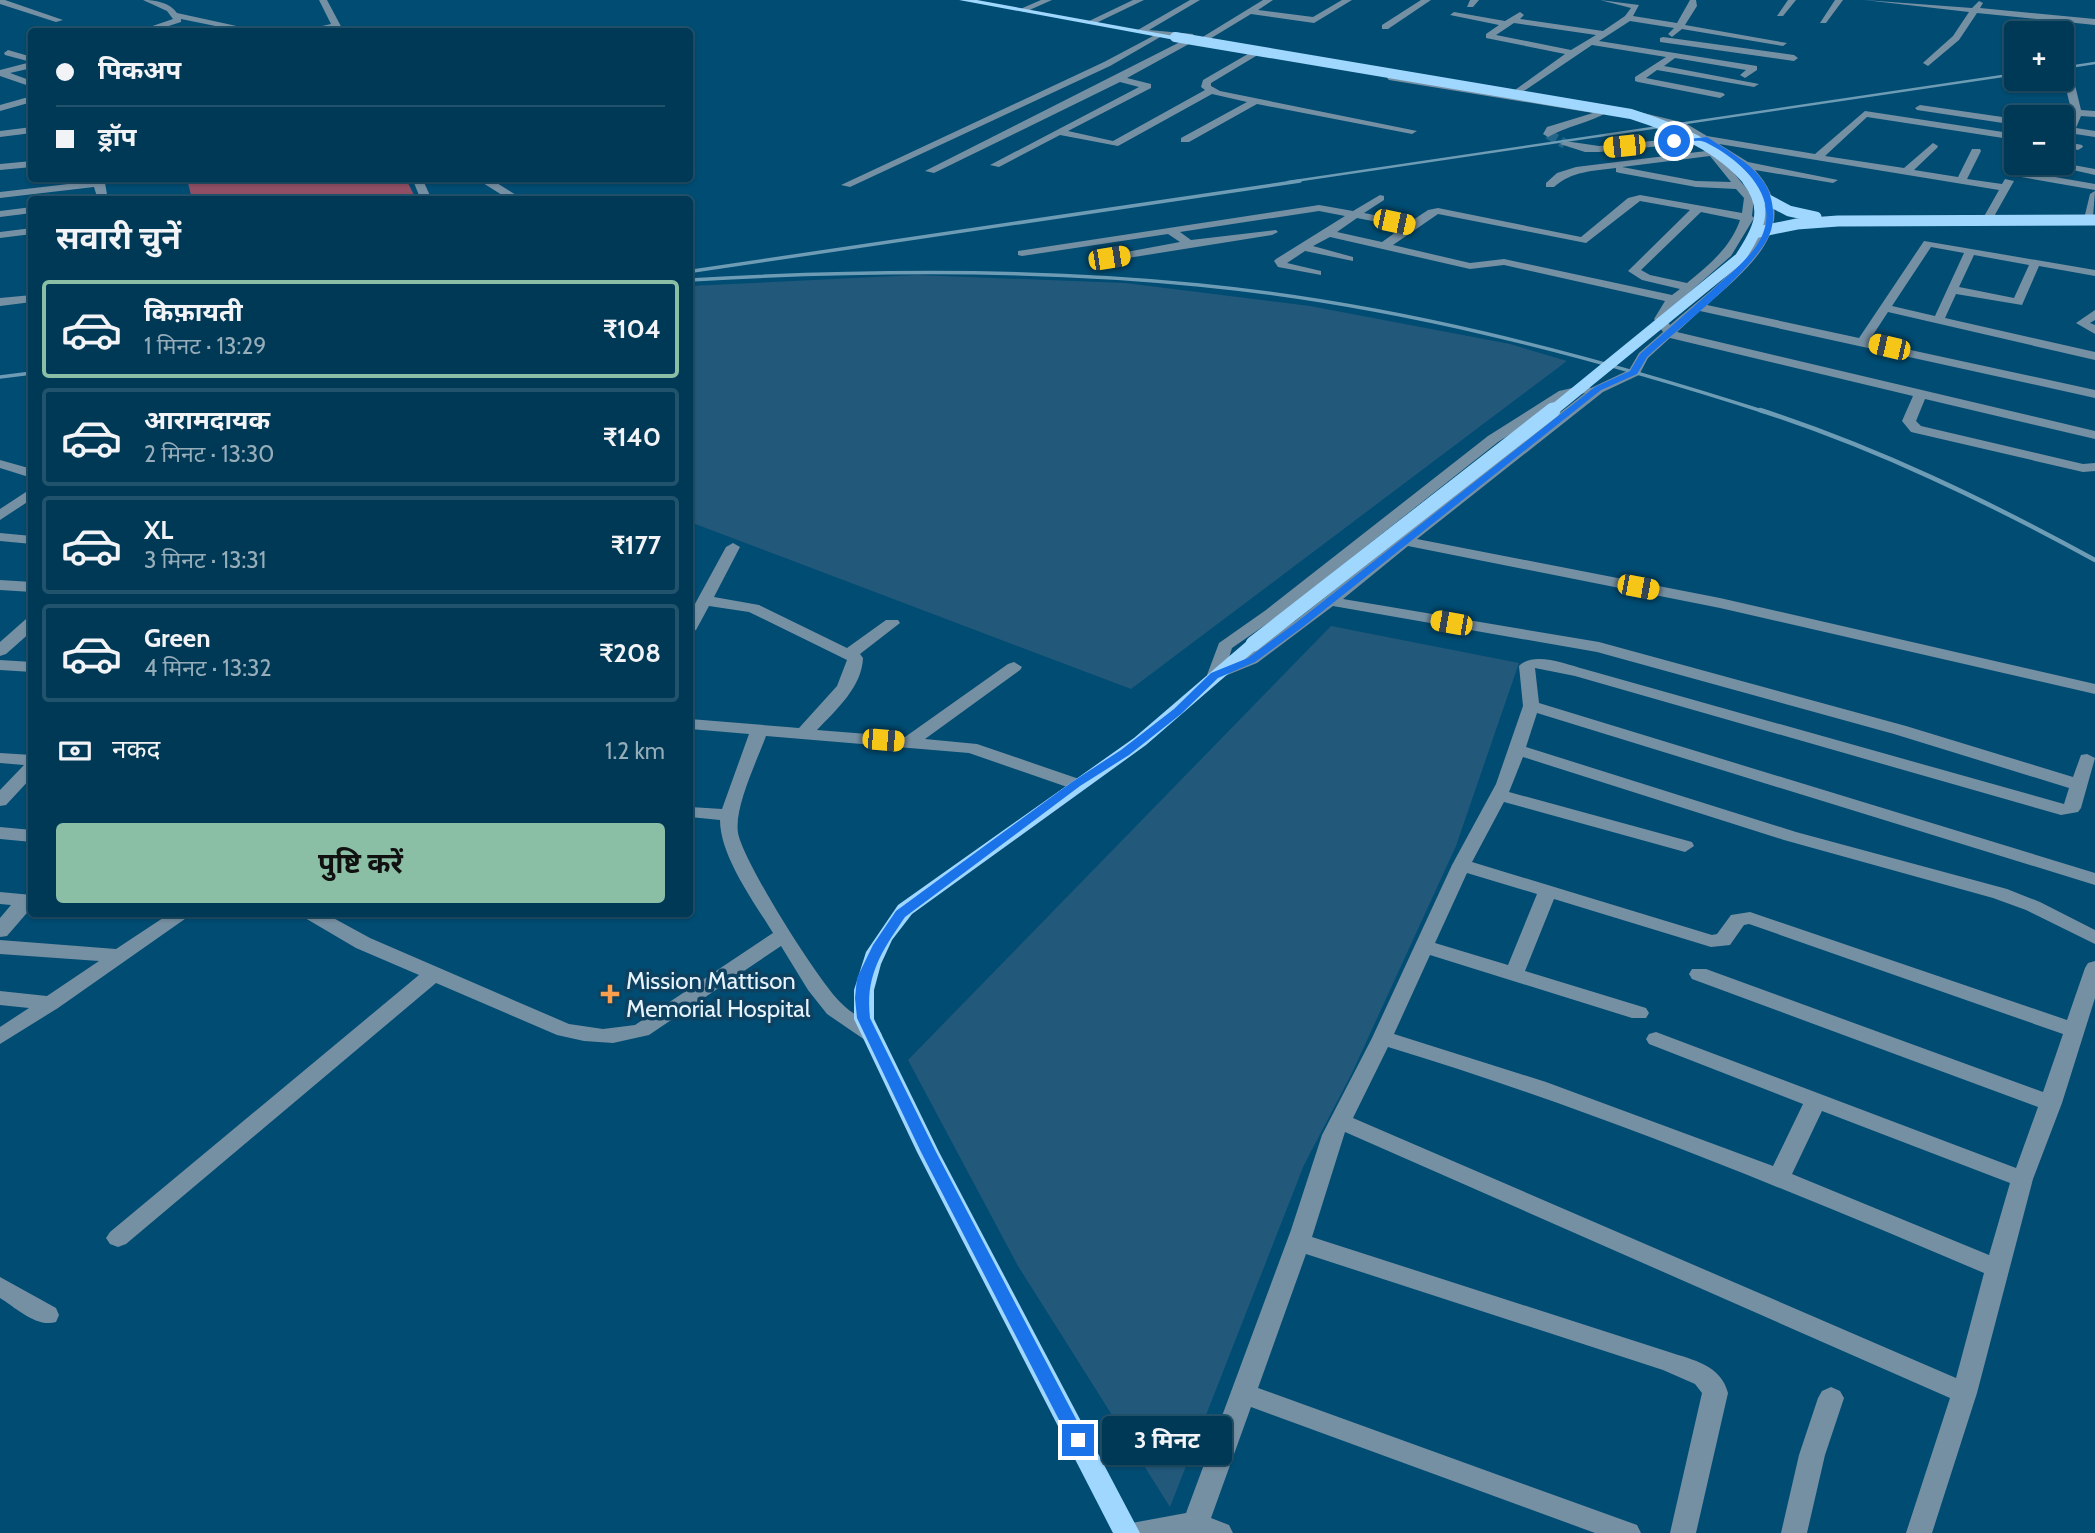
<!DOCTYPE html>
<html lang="hi">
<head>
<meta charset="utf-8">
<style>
	:root { --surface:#003956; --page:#0e4460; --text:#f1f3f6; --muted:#95acb9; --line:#22536c; --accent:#8abfa5 }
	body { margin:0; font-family:Cabin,"Noto Sans Devanagari",sans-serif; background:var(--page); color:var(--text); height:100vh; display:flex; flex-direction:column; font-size:26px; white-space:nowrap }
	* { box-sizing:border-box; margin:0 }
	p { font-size:23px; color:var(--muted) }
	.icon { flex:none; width:38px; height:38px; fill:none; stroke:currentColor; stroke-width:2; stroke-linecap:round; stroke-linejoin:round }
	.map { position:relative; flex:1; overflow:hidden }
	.side { position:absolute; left:28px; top:196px; width:665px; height:721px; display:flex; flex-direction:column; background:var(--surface); border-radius:7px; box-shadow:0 2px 5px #0004,0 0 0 2px var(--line) }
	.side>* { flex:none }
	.guide { position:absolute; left:28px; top:28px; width:665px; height:154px; border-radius:7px; box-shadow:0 2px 5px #0004,0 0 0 2px var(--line); display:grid; align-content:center; height:154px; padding:0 28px; background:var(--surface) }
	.tools { position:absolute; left:2004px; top:21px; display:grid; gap:14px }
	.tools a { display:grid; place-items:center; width:70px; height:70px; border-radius:7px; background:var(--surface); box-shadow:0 2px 5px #0004,0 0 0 2px var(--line); font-size:35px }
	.end { position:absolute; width:32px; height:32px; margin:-16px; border:9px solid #1a73e8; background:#fff; box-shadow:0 0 0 4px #fff }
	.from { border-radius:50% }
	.bubble { position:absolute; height:49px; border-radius:7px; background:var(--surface); box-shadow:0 2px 5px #0004,0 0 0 2px var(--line); font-size:23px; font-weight:700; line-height:49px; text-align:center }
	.car { position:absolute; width:21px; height:42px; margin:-21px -10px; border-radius:9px; box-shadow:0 0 5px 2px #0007; background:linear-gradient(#f5c518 24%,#345 0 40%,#f5c518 0 76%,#345 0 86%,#f5c518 0) }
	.guide b { display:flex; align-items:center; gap:24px; height:66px; font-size:26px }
	.guide b+b { border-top:2px solid var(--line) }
	.guide i { width:18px; height:18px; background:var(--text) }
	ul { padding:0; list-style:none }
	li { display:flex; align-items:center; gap:21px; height:98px; margin:0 14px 10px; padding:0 14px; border:4px solid var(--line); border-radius:7px }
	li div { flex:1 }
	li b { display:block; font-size:26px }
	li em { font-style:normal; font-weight:700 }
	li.current { border-color:var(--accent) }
	li>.icon { width:63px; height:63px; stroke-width:1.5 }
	h2 { padding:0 28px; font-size:32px; line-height:84px }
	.pay { display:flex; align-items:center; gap:18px; height:77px; padding:0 28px; font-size:26px }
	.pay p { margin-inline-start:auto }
	.button { display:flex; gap:14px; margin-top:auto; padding:14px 28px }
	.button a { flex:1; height:80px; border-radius:7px; background:var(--accent); color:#111; font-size:28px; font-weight:700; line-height:80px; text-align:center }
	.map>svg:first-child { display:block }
	.built { fill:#22587a }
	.green { fill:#904f64 }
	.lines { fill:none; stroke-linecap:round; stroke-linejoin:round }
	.minor-tunnel { stroke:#236588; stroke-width:10; stroke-dasharray:10 4.5; stroke-linecap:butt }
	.minor { fill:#7690a3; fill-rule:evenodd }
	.major { fill:#a0d7fe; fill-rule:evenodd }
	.rail-far2 { stroke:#6f9cb5; stroke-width:2.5 }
	.rail-far1 { stroke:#6f9cb5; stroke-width:3.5 }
	.rail { stroke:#6f9cb5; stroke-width:4.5 }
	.major-bridge-far2 { stroke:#a0d7fe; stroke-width:10 }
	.major-bridge-far1 { stroke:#a0d7fe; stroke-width:11 }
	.major-bridge { stroke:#a0d7fe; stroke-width:15 }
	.route { fill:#1a73e8 }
	.poi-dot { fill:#fa9f4e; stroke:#0d415f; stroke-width:2.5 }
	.labels { text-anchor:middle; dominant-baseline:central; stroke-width:7; stroke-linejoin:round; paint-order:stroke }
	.poi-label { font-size:24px; fill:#e7f3fd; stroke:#0d415f; text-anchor:start }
</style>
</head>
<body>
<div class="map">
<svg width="2095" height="1533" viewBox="0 0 2095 1533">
	<rect width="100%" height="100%" fill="#004c73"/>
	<g class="built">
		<path d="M917,275L1125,283L1310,306L1510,344L1567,361L1131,689L690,522V286Z"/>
		<path d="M1331,626L1519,663L1456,846L1352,1073L1304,1165L1170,1507L1018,1266L908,1060Z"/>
	</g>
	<path class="green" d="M187,179H406L416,199H192Z"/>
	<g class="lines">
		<path class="minor-tunnel" d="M1548,134L1565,144"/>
		<g class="minor">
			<path d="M0,0H5L63,20L56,22L0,4Z"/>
			<path d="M143,0C155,0 169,2 177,13L264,32H245L181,19V22L150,32H135L173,19L167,11Z"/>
			<path d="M319,0H327L344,32H335L334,28L296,32L331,24Z"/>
			<path d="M1041,0H1052L1025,12L1018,10Z"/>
			<path d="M1133,0H1144L1094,24L1087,22Z"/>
			<path d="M1190,0H1200L1149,30L1193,34L1196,39L1162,36L1110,66L850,187L841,185L1104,62L1155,35L1136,31Z"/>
			<path d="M1263,0H1273L1258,10L1313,17L1342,0H1352L1314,23L1251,14L1208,40L1201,38Z"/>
			<path d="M1421,0H1431L1388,29H1382V25Z"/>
			<path d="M1470,0H1479L1473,7H1467Z"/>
			<path d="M1600,0L1639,5L1633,16L1677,23L1690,0H1696L1697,6L1685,25L1787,43L1783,46L1682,29L1672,37L1668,34L1674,28L1630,21L1599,41L1757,66V70L1745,78L1740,75L1746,70L1675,58L1664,66L1759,84L1754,87L1657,70L1646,78L1723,93L1725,95L1720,98L1638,82L1635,81V77L1666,57L1592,45L1518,95L1513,92L1515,90L1565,54L1486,38V34L1499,25L1450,15L1454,12L1505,21L1520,12L1524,15L1520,19L1603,31L1625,16L1631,8ZM1514,23L1596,35L1571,50L1496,35Z"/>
			<path d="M1788,0H1796L1783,16H1777Z"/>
			<path d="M1835,0H1843L1826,23H1820Z"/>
			<path d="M1864,0L1972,8L1979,1L1983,3L1980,8L2095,19V25L1977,13L1959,40L1928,66L1923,63L1925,61L1953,36L1969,12Z"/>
			<path d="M1663,37L1794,55L1798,58L1794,61L1660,42V38Z"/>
			<path d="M1186,39L1189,40V44L1127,78L1151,84V88L1068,131L1113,141L1205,90L1201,87L1203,80L1253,51L1257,54L1256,56L1211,83V86L1220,91L1417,131L1412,134L1257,104L1189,142H1181V138L1247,102L1212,94L1118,146L1060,135L999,167L990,165L1139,87L1120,82L934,173L925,171Z"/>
			<path d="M8,50L32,57V68L10,73L32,81V87L0,76V70L31,62L5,55L4,53Z"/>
			<path d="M1392,75L1603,109L1608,112C1591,122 1565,127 1548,137L1543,134L1547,127L1593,113L1389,80L1387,78Z"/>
			<path d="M2070,82L2075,85L2081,110L2095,111V117L2081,116L2076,128L2095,131V137L2062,132V126L2066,127L2072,113L2065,85Z"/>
			<path d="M32,96V102L0,111V105Z"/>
			<path d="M1920,105L2016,119V125L1917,110L1915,108Z"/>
			<path d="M1631,110L1685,123L1707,136L1815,154L1865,111L2016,134V140L1867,117L1825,156L1904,168L1933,143L1938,146L1937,148L1914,170L1958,177L1972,149H1980L1981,151L1967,179L2002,184L2005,179L2014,181L1992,220L1987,223L1982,220L1999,190L1719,144L1748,162L1838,180L1833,183L1755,170C1805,225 1748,268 1707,305L1859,338L1924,241L2095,270V276L2039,266L2022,305L1956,294L1945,318L2095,352V360L1888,312L1869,341L2095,390V398L1700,311L1677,332L2095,431V439L1925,399L1916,421L1921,426L2083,464L2095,463V471L2083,472L1911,432L1902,421L1913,396L1670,338L1648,358L1639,375L1603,392L1417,539L1720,598L2095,684V694L1720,608L1408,546L1343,599L1599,642L1906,726L2073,777L2081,755L2087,754L2095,758L2081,808L2078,812L2061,815L1575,676L1535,668L1539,703L2095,873V885L1537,713L1526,747L1796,832L2007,889L2040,902L2095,930V944L2026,910L1993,898L1784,840L1523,757L1509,792L1692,842L1694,846L1685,852L1504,802L1472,862L1712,935L1717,934L1731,915L1750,912L2067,1020L2085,968L2088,963L2095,961V998L2062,1103L2033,1179L1977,1393L1932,1533H1906L1950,1398L1345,1132L1312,1237L1669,1352C1693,1360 1721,1365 1728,1393L1696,1533H1670L1702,1393L1695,1384L1663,1370L1306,1254L1258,1388L1637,1525L1641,1533H1595L1251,1407L1211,1518L1229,1525L1233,1533H1117L1121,1525L1186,1513L1291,1230L1322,1135L1372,1038L1452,865L1496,784L1523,706L1519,666C1533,651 1566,664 1584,669L2064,804L2069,788L1894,734L1597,652L1333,606L1257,663L1215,680L1207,675L1219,643L1266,610L1488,436L1559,391L1585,385L1591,388L1629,370L1639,353L1663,332L1654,319L1665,301L1504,265L1470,269L1330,237L1313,246L1353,257V261L1305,251L1287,263L1321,271V275L1278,267L1274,261L1276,259L1345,216L1319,211L1180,232L1191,240L1276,230L1278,232L1272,235L1109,261L1105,260V256L1180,242L1168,234L1022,256L1018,255V251L1319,205L1353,211L1380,195L1384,196V200L1364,213L1410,222L1428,210L1438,208L1581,237L1628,198L1640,195L1742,213L1744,198L1736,189L1696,187L1620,173L1616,172V168C1593,171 1572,171 1554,187H1546V183L1557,173L1576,167L1706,151L1702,142L1599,152H1585L1560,144L1565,141L1599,146L1694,137L1679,127L1628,115L1626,113ZM1717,152C1820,218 1729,273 1670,325L1666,319L1669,310L1731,256L1754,218L1752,216L1754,198ZM1710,156L1731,182L1696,181L1622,167ZM1640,201L1690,210L1628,271L1642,280L1680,289L1672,295L1504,259L1470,263L1393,245L1438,214L1586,243ZM1701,212L1740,220C1731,247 1709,265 1687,283L1650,275L1641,270ZM1357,218L1403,227L1382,242L1337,232ZM1931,247L1964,253L1935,316L1892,306ZM1974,255L2029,265L2014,298L1959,287ZM1585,393L1295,621L1245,657L1227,664L1232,648L1278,616L1498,442L1568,397ZM1467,873L1537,894L1508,965L1435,943ZM1554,899L1711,947L1730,945L1744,925L1749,924L2063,1034L2043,1092L1706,969H1692L1689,974L1692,979L2038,1107L2016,1168L1656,1032L1649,1034L1646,1039L1649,1044L1803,1104L1773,1166L1546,1082L1394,1034L1430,955L1632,1018H1646L1649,1013L1646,1008L1525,971ZM1388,1047C1592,1109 1788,1190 1984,1273L1956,1378L1353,1118ZM1822,1111L2010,1183L1989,1255L1792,1174Z"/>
			<path d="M32,127V133L0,137V131Z"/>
			<path d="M2062,141L2082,145L2083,147L2078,150L2062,147Z"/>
			<path d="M32,161V167L0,170V164Z"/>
			<path d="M2042,163H2062L2095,169V175Z"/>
			<path d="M2014,170L2095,184V190L2010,175V171Z"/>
			<path d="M412,178H422L432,200H421Z"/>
			<path d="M475,178H489L524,200H510Z"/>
			<path d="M94,181L105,183L108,200H98L94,187L0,198V192Z"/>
			<path d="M2095,191L2093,217L2084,219L2090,194Z"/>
			<path d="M32,207V213L0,217V211Z"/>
			<path d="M32,228V234L0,238V232Z"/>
			<path d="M32,295V302L0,306V298Z"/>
			<path d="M2095,310V320L2090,323L2095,325V334L2076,323Z"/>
			<path d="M0,460L32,469V478L0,468Z"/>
			<path d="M32,488V499L0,520V509Z"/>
			<path d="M0,533L32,536V544L0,541Z"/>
			<path d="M733,543L740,547L714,597L759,605L847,648L886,620H898L900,623L860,654L863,658C862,687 836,710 817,730L905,737L1008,664L1014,662L1022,667L1020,670L925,739L977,744L1082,780L1085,784L1082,788H1070L969,753L766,736C757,761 734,807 738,833C744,863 817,979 840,1002C850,1013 867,1021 879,1030L882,1035L879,1040L872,1042L865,1040L827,1014L808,990L781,946L649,1035L613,1043L584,1041L557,1035L436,983L126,1244L118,1247L110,1244L106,1238L110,1232L419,975L356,948L305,918L303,914H326L370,938L569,1024L603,1029L635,1025L773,933C754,902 720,856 720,820L690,817V807L722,809L749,734L690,729V719L799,728L837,686L847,660L749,612L709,606L696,630L690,632V613L726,547Z"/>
			<path d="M0,580L32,582V592L0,590Z"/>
			<path d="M32,617V631L6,654L0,656V642L26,619Z"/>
			<path d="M0,660L32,662V672L0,670Z"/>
			<path d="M0,753L32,755V777L6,805L0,806V790L24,765L0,763Z"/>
			<path d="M0,827L32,830V842L0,839Z"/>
			<path d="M0,892L32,895V907L7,936L0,937V918L11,905L0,904Z"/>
			<path d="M169,914H192L58,1008L0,1044V1027L29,1008L0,1005V991L47,996L99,961L0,954V940L116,949Z"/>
			<path d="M0,1277L56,1308L59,1315L56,1322C37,1328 16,1308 0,1298Z"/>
			<path d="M1831,1387L1840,1391L1844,1398L1825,1455L1807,1533H1781L1799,1455L1818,1398L1822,1391Z"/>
		</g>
		<g class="major">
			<path d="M959,0H977L1179,37L1175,40Z"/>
			<path d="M1253,639L1261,644L1259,647L1146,745L912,914L892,940L881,964L874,990V1019L939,1152L1140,1533H1113L917,1152L854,1019V990L866,952L898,905L1134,738L1247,641Z"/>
		</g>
		<g class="rail-far2">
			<path d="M2062,68L2095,63"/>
			<path d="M1288,182L2016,74"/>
		</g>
		<g class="rail-far1">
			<path d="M693,271L1300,181"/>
			<path d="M690,280C860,270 1030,268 1199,285C1392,304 1582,353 1765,412"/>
			<path d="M0,377L32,373"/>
		</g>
		<path class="rail" d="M1760,410C1877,448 1987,501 2095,560"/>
		<path class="major-bridge-far2" d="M1175,37L1631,114C1675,128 1719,146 1749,182"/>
		<g class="major-bridge-far1">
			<path d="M1759,195L1789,211L1816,217"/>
			<path d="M1758,232L1797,224L1838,221L2095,220"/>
			<path d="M1551,412L1740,258C1758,231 1770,209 1748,181"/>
		</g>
		<path class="major-bridge" d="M1253,644L1553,410"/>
	</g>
	<path class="route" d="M1707,137C1728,151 1752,163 1765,184C1772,195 1775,213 1772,226C1767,261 1675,331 1647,357L1637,374L1601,390L1304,626L1255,662L1218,678L1181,714L1129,755L1080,786L905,917C882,951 865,975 870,1018L936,1152L1087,1440L1084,1445H1072L921,1152L857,1018L855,998L857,978L873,945L896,911L1072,782L1121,750L1174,709L1211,673L1248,658L1297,622L1595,387L1630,371L1640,354C1663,334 1686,313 1709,293C1724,279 1742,265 1755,248C1787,203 1746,163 1707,143C1696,137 1681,146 1671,141Z"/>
	<path class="poi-dot" d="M606.5 983.5h7v7h7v7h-7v7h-7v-7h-7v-7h7z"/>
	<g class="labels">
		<g class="poi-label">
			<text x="626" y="980">Mission Mattison<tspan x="626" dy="28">Memorial Hospital</tspan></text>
		</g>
	</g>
</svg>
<div class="tools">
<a>+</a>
<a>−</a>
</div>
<i class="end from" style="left:1674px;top:141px"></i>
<i class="end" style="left:1078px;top:1440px"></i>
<div class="bubble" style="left:1102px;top:1416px;width:130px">3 मिनट</div>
<i class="car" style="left:1624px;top:146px;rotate:264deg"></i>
<i class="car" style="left:1394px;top:222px;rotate:102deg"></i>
<i class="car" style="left:1109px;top:258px;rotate:81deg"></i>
<i class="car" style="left:1889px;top:347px;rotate:283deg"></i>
<i class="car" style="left:1638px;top:587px;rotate:101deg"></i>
<i class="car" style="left:1451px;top:623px;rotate:280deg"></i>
<i class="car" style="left:883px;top:740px;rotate:95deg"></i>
<div class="guide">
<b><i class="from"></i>पिकअप</b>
<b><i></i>ड्रॉप</b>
</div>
<section class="side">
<h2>सवारी चुनें</h2>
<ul>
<li class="current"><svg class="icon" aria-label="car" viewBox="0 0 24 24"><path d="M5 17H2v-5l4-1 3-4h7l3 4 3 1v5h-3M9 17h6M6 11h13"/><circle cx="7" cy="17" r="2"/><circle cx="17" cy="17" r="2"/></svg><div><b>किफ़ायती</b><p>1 मिनट · 13:29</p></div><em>₹104</em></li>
<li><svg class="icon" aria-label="car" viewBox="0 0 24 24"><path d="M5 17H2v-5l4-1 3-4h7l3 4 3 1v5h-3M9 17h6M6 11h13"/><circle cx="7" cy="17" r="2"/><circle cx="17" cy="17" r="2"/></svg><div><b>आरामदायक</b><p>2 मिनट · 13:30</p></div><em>₹140</em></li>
<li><svg class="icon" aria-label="car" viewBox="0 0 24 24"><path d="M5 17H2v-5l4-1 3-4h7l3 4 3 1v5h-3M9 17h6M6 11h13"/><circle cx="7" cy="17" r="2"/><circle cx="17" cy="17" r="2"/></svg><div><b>XL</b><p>3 मिनट · 13:31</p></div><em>₹177</em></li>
<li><svg class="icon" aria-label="car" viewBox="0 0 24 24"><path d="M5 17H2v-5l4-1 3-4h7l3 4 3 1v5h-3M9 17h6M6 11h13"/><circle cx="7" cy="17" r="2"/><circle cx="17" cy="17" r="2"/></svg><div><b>Green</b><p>4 मिनट · 13:32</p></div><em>₹208</em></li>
</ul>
<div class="pay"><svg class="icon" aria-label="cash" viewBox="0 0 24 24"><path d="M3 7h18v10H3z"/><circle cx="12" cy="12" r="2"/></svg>नकद<p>1.2 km</p></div>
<div class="button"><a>पुष्टि करें</a></div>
</section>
</div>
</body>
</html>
